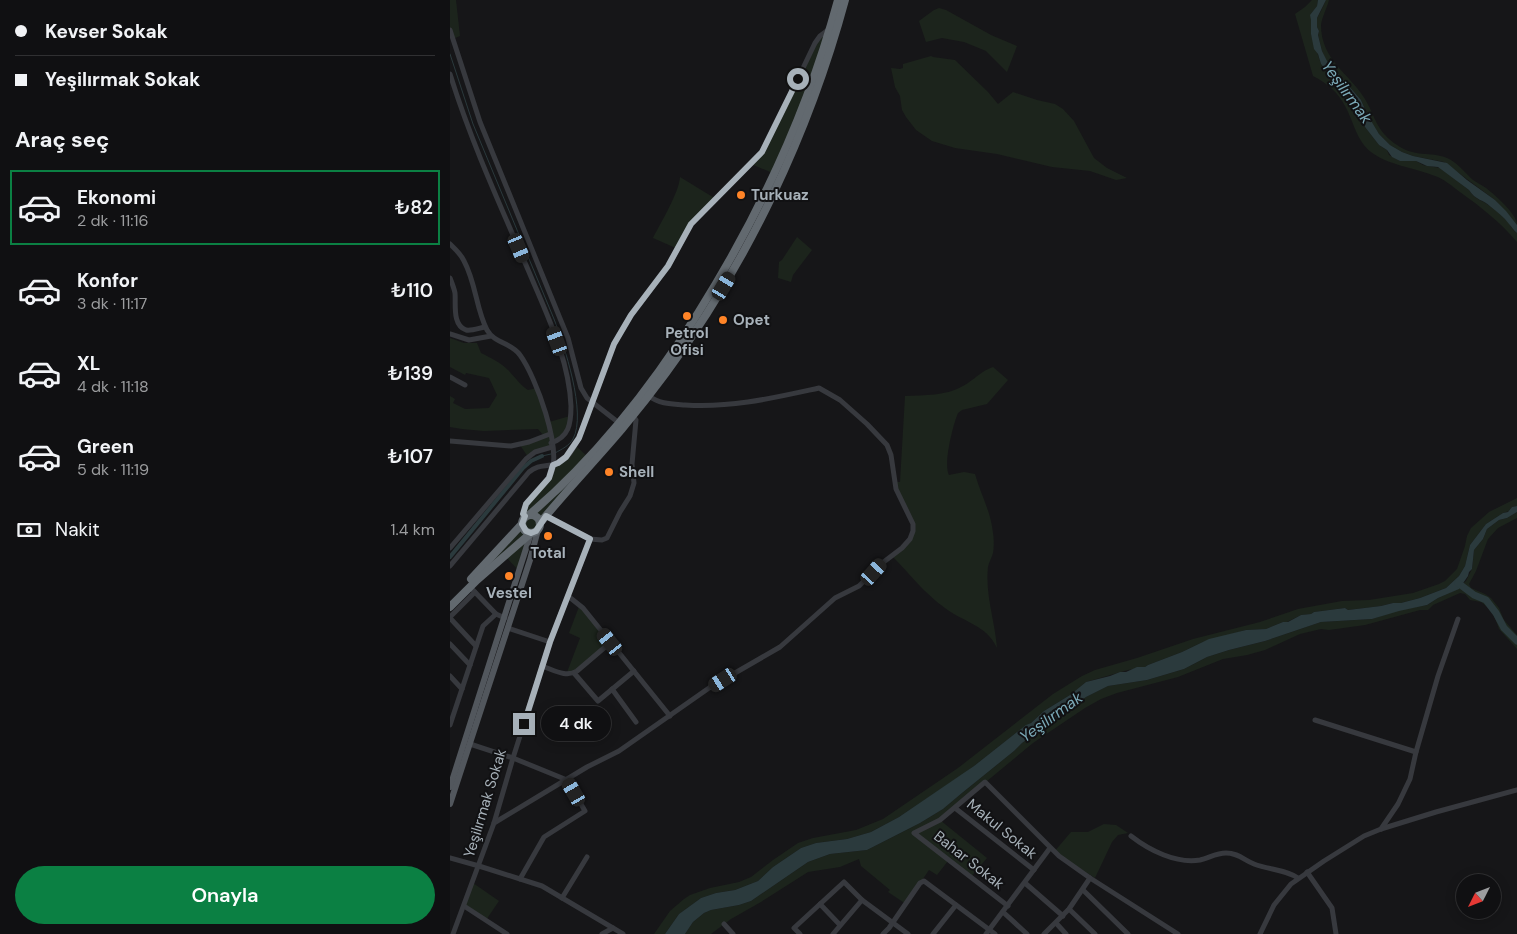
<!DOCTYPE html>
<html lang="tr">
<head>
<meta charset="utf-8">
<style>
	:root { --surface:#101012; --page:#19191b; --text:#f1f3f6; --muted:#9c9d9f; --line:#303032; --accent:#0b8043 }
	body { margin:0; font-family:"DM Sans",sans-serif; background:var(--page); color:var(--text); height:100vh; display:flex; flex-direction:column; font-size:19px; white-space:nowrap }
	* { box-sizing:border-box; margin:0 }
	p { font-size:16px; color:var(--muted) }
	.icon { flex:none; width:28px; height:28px; fill:none; stroke:currentColor; stroke-width:2; stroke-linecap:round; stroke-linejoin:round }
	.map { position:relative; flex:1; overflow:hidden }
	.side { display:flex; flex-direction:column; background:var(--surface); width:450px }
	.side>* { flex:none }
	.banner { display:grid; align-content:center; height:110px; padding:0 15px; background:var(--surface) }
	.needle { width:32px; rotate:228deg }
	.tools { position:absolute; left:1006px; top:874px; display:grid; gap:10px }
	.tools a { display:grid; place-items:center; width:45px; height:45px; border-radius:50%; background:var(--surface); box-shadow:0 2px 12px #0003,0 0 0 1px var(--line); font-size:25px }
	.end { position:absolute; width:22px; height:22px; margin:-11px; border:6px solid #a7b1b9; background:#111; box-shadow:0 0 0 2px #111 }
	.from { border-radius:50% }
	.bubble { position:absolute; height:35px; border-radius:18px; background:var(--surface); box-shadow:0 2px 12px #0003,0 0 0 1px var(--line); font-size:16px; font-weight:600; line-height:35px; text-align:center }
	.car { position:absolute; width:15px; height:30px; margin:-15px -8px; border-radius:6px; box-shadow:0 0 4px 1px #0007; background:linear-gradient(#222 24%,#8ab4d8 0 40%,#222 0 76%,#8ab4d8 0 86%,#222 0) }
	.banner b { display:flex; align-items:center; gap:18px; height:48px; font-size:19px }
	.banner b+b { border-top:1px solid var(--line) }
	.banner i { width:12px; height:12px; background:var(--text) }
	ul { padding:0; list-style:none }
	li { display:flex; align-items:center; gap:15px; height:75px; margin:0 10px 8px; padding:0 5px; border:2px solid transparent; border-radius:0px }
	li div { flex:1 }
	li b { display:block; font-size:19px }
	li em { font-style:normal; font-weight:600 }
	li.on { border-color:var(--accent) }
	li>.icon { width:45px; height:45px; stroke-width:1.5 }
	h2 { padding:0 15px; font-size:22px; line-height:60px }
	.pay { display:flex; align-items:center; gap:12px; height:55px; padding:0 15px; font-size:19px }
	.pay p { margin-inline-start:auto }
	.action { display:flex; gap:10px; margin-top:auto; padding:10px 15px }
	.action a { flex:1; height:58px; border-radius:30px; background:var(--accent); color:#fff; font-size:20px; font-weight:600; line-height:58px; text-align:center }
	main { display:flex; flex:1; min-height:0 }
	.map>svg:first-child { display:block }
	.green { fill:#1c241c }
	.water { fill:#2b3a3d }
	.lines { fill:none; stroke-linecap:round; stroke-linejoin:round }
	.stream { stroke:#2b3a3d; stroke-width:1 }
	.canal { stroke:#2b3a3d; stroke-width:4 }
	.river { stroke:#2b3a3d; stroke-width:7 }
	.minor { stroke:#37393e; stroke-width:5 }
	.major { stroke:#52575d; stroke-width:6 }
	.highway { stroke:#62696f; stroke-width:8 }
	.route { stroke:#a7b1b9; stroke-width:6 }
	.poi-dot { fill:#ff8427; stroke:#111113; stroke-width:2 }
	.labels { text-anchor:middle; dominant-baseline:central; stroke-width:4; stroke-linejoin:round; paint-order:stroke }
	.poi-label { font-size:15px; font-weight:bold; fill:#a7b1b9; stroke:#111113; text-anchor:start }
	.street-label { font-size:15px; fill:#a7b1b9; stroke:#111113 }
	.water-label { font-size:16px; font-style:italic; fill:#7ba9b7; stroke:#111113 }
</style>
</head>
<body>
<main>
<section class="side">
<div class="banner">
<b><i class="from"></i>Kevser Sokak</b>
<b><i></i>Yeşilırmak Sokak</b>
</div>
<h2>Araç seç</h2>
<ul>
<li class="on"><svg class="icon" aria-label="car" viewBox="0 0 24 24"><path d="M5 17H2v-5l4-1 3-4h7l3 4 3 1v5h-3M9 17h6M6 11h13"/><circle cx="7" cy="17" r="2"/><circle cx="17" cy="17" r="2"/></svg><div><b>Ekonomi</b><p>2 dk · 11:16</p></div><em>₺82</em></li>
<li><svg class="icon" aria-label="car" viewBox="0 0 24 24"><path d="M5 17H2v-5l4-1 3-4h7l3 4 3 1v5h-3M9 17h6M6 11h13"/><circle cx="7" cy="17" r="2"/><circle cx="17" cy="17" r="2"/></svg><div><b>Konfor</b><p>3 dk · 11:17</p></div><em>₺110</em></li>
<li><svg class="icon" aria-label="car" viewBox="0 0 24 24"><path d="M5 17H2v-5l4-1 3-4h7l3 4 3 1v5h-3M9 17h6M6 11h13"/><circle cx="7" cy="17" r="2"/><circle cx="17" cy="17" r="2"/></svg><div><b>XL</b><p>4 dk · 11:18</p></div><em>₺139</em></li>
<li><svg class="icon" aria-label="car" viewBox="0 0 24 24"><path d="M5 17H2v-5l4-1 3-4h7l3 4 3 1v5h-3M9 17h6M6 11h13"/><circle cx="7" cy="17" r="2"/><circle cx="17" cy="17" r="2"/></svg><div><b>Green</b><p>5 dk · 11:19</p></div><em>₺107</em></li>
</ul>
<div class="pay"><svg class="icon" aria-label="cash" viewBox="0 0 24 24"><path d="M3 7h18v10H3z"/><circle cx="12" cy="12" r="2"/></svg>Nakit<p>1.4 km</p></div>
<div class="action"><a>Onayla</a></div>
</section>
<div class="map">
<svg width="1067" height="934" viewBox="0 0 1067 934">
	<rect width="100%" height="100%" fill="#161618"/>
	<g class="green">
		<path d="M0,0H6L10,36L3,39L0,30Z"/>
		<path d="M862,0H868L867,6L861,14V34L871,64L876,70L882,75L900,95L910,112L915,127L929,145L937,150L939,155L950,161H966L973,165L990,168L1019,190C1025,200 1033,200 1041,207C1047,211 1052,216 1056,220C1061,225 1062,230 1067,233V242C1050,222 1031,207 1010,192C1002,186 994,179 985,176C963,167 940,166 921,152C906,140 904,122 895,106C888,92 877,83 863,76L845,14L855,7Z"/>
		<path d="M876,0H879C877,8 872,17 871,25C871,60 899,73 915,99C926,118 926,131 947,145C966,158 979,151 997,158C1008,163 1015,173 1023,180C1027,183 1032,185 1036,188C1045,195 1067,214 1067,225L1045,200L994,162L963,156L952,152L940,145L929,134L920,120L911,100L876,61L872,51L868,35L869,31L867,27V18L871,11Z"/>
		<path d="M489,8L496,10L541,35L567,46L557,72L536,51L514,42L492,38L476,42L469,21L484,10Z"/>
		<path d="M380,29L325,174L301,164L309,156L365,43Z"/>
		<path d="M481,56L483,57L505,60L538,92L548,104L563,92L587,100L605,104L613,109L624,121L644,158L657,168L677,178L666,180L640,171L602,167L547,154L505,148L482,141L466,130L456,117L452,110L450,96L445,87L441,68L450,69L453,68V64Z"/>
		<path d="M230,177L266,199L245,219L228,249L203,238C211,222 229,193 230,177Z"/>
		<path d="M347,237L362,250L343,275L341,282L328,278L329,262L332,260Z"/>
		<path d="M0,338L14,343H27L31,353C41,358 50,362 58,370C65,377 70,385 78,390L87,388L99,422L120,416C119,427 111,441 101,447C95,451 85,454 78,457L70,445L94,436L88,429L34,431L12,429L0,427V396L5,399L3,403L15,409L39,408L47,395L39,378L16,373L15,375L0,367Z"/>
		<path d="M543,367L558,380L537,404L512,410L508,413C503,425 493,464 499,475L514,472L525,474C531,495 541,512 543,533C544,539 544,547 543,553C542,557 539,562 538,567C535,595 545,621 547,648C537,625 513,622 495,608C475,594 459,573 442,556L457,543L463,528L444,482H450L455,396C474,395 496,396 513,386C524,380 531,371 543,367Z"/>
		<path d="M125,445L139,458L118,481L122,486L90,523L88,530L85,532L69,571L55,556L37,572L45,554L72,524L75,517L77,504L94,484L103,465L108,463Z"/>
		<path d="M1067,498V506L1062,507L1059,511L1053,513L1036,524L1020,545L1015,566L1009,576L996,588L970,598L951,603H943L931,606L898,610L895,608L864,612L861,614L851,615L837,622H833L816,629L796,630L768,638L753,642L732,652L698,665L695,667L678,670L636,682L620,695L594,711L582,722L566,733L515,773L449,817L421,832L397,839L366,843L351,848L323,867L308,881L285,890L266,893L251,898L229,914L215,934H204L220,911L234,899L240,895L260,888L289,882L301,877L323,860L348,843L363,838L406,830L433,819L508,768L603,694L632,676L645,670L687,658L743,639L810,622L848,609L892,601L919,600L963,593L989,584L995,581L1007,569L1015,546L1017,536L1021,528L1039,512Z"/>
		<path d="M1067,512V518L1048,528L1038,539L1026,571L1019,584L1021,588L1035,594L1041,598L1049,608L1054,620L1067,635V649L1049,629L1045,618L1040,609L1031,602L1020,600L1015,594L1010,593L983,605L978,610H970L915,625L879,630L871,629L850,634L815,650L797,655L773,659L728,677L667,693L651,699L635,708L583,743L490,820L537,858L520,878L498,861L487,875L479,870L456,904L438,892L440,890L411,866L409,859L390,867L358,872L311,902L281,919L261,934H235L243,922L254,913L261,910L289,905L301,901L358,862L380,854L417,850L470,823L493,809L512,793L564,751L572,743L636,697L658,686L697,680L734,669L757,657L779,650L815,641L871,622L922,619L949,610L977,605L988,598L1003,591L1016,581L1022,569L1024,550L1033,539L1037,529L1049,520L1057,518Z"/>
		<path d="M130,604L161,642L126,673L116,675L130,638L119,633Z"/>
		<path d="M654,824L666,825L678,833L668,835L662,842L645,878L604,852L621,832H638Z"/>
		<path d="M23,883L49,901L36,920L14,906Z"/>
	</g>
	<g class="water">
		<path d="M868,0H876L867,18V27L869,31L868,35L872,51L877,61L911,100L917,114L929,134L940,145L952,152L963,156L997,163L1017,180L1045,200L1056,211L1067,225V233C1063,230 1062,227 1059,224C1054,217 1047,212 1041,207C1033,199 1026,201 1019,190L988,167L977,166L966,161H950L942,157L937,150L929,145L915,127L910,112L900,95L893,89L888,81L876,70L871,64L868,54L864,49L861,34V20L860,15L867,6Z"/>
		<path d="M1067,506V512L1057,518L1049,520L1037,529L1033,539L1024,550L1022,569L1019,572L1018,576L1009,589L988,598L977,605L949,611L922,619L871,622L815,641L779,650L757,657L734,669L697,680L658,686L636,697L572,743L564,751L512,793L493,809L470,823L417,850L380,854L358,862L301,901L289,905L261,910L254,913L243,922L235,934H215L229,914L251,898L266,893L285,890L308,881L323,867L351,848L366,843L397,839L421,832L449,817L524,766L576,725L581,723L594,711L620,695L636,682L660,676L670,672H676L687,667H695L698,665L732,652L759,639L796,630L816,629L833,622H838L851,615L861,614L864,612L895,608L898,610L931,606L943,603H951L970,598L996,588L1009,576L1015,566L1020,545L1036,524L1053,513L1058,512L1062,507Z"/>
	</g>
	<g class="lines">
		<g class="stream">
			<path d="M0,54L23,124L104,319C114,345 137,413 123,439C119,446 112,449 105,453"/>
			<path d="M92,456L101,454"/>
		</g>
		<path class="canal" d="M0,557L73,468L81,461L92,456"/>
		<path class="river" d="M1008,583L1024,595L1036,600L1046,613L1054,628L1067,641"/>
		<g class="minor">
			<path d="M0,30L30,122L118,338L131,388L137,398L169,423"/>
			<path d="M0,74C21,142 51,207 79,272C97,315 119,359 121,406C121,424 119,437 101,443"/>
			<path d="M0,244C5,249 11,254 14,261C26,283 26,309 37,330C44,343 62,343 70,355C86,377 112,448 101,474C96,486 83,492 77,504C75,507 74,511 73,514L75,517"/>
			<path d="M0,278C2,283 4,288 5,293C6,304 2,325 16,330C22,331 29,328 35,327"/>
			<path d="M0,334L19,340L41,336"/>
			<path d="M0,377L15,385"/>
			<path d="M0,441L61,446L79,442L100,434"/>
			<path d="M140,539L152,540L157,538L170,512L180,496L184,483L182,464L186,420L183,416"/>
			<path d="M0,548L76,459L85,452L102,447"/>
			<path d="M0,566L79,472C89,464 94,467 105,464C117,461 124,448 129,438L164,344L181,315L218,267L241,224L312,152L331,114L365,43L370,36L378,30"/>
			<path d="M20,587L46,614L55,618"/>
			<path d="M118,596L133,608L220,716"/>
			<path d="M0,617L25,592"/>
			<path d="M0,618L26,646"/>
			<path d="M58,628L100,642"/>
			<path d="M0,644L20,665"/>
			<path d="M92,666C104,670 116,678 127,671L161,642"/>
			<path d="M124,673L148,701L184,671"/>
			<path d="M0,676L12,689"/>
			<path d="M162,689L186,722"/>
			<path d="M865,720L966,752"/>
			<path d="M0,725L33,626L46,614"/>
			<path d="M20,744L63,758L117,780L135,811L94,837L70,879"/>
			<path d="M505,808L584,870"/>
			<path d="M44,823L137,767L169,751L259,688L330,647L385,598L409,586L431,564L452,548L460,539L463,531V524L446,489L441,455L437,445L417,424L390,400L369,388C323,398 282,408 235,405C222,404 209,404 199,396"/>
			<path d="M931,829L948,804L960,779L966,752L988,676L1008,619"/>
			<path d="M681,836C699,850 726,864 750,860C759,858 766,853 776,853C788,853 794,860 804,864C819,870 835,869 848,878"/>
			<path d="M0,858L29,866L92,886L173,934"/>
			<path d="M857,872L882,908L886,934"/>
			<path d="M575,883L613,916"/>
			<path d="M633,890L678,934"/>
			<path d="M112,898L137,857"/>
			<path d="M370,904L390,925"/>
			<path d="M14,906L57,934"/>
			<path d="M558,906L464,833L490,820L535,782L609,856L640,878L728,934"/>
			<path d="M619,909L645,934"/>
			<path d="M553,912L577,934"/>
			<path d="M606,923L616,934"/>
			<path d="M274,924L283,934"/>
			<path d="M3,934L44,823L63,758L100,642L140,539L96,516"/>
			<path d="M152,934L163,928"/>
			<path d="M350,934L344,928L394,882L412,900L458,934"/>
			<path d="M383,934L412,900"/>
			<path d="M433,934L439,928L470,883L474,881L545,934"/>
			<path d="M483,934L506,905"/>
			<path d="M536,934L600,848"/>
			<path d="M594,934L619,909L640,878"/>
			<path d="M810,934L824,905L841,884L874,861L914,836L931,829L986,812L1067,790"/>
		</g>
		<g class="major">
			<path d="M0,787L81,533"/>
			<path d="M0,804L80,560L88,530"/>
		</g>
		<g class="highway">
			<circle cx="81" cy="524" r="9"/>
			<path d="M79,515C147,457 201,388 248,313C309,216 358,111 388,0"/>
			<path d="M90,523C116,491 145,461 172,429C187,411 202,392 216,373C298,262 359,133 395,0"/>
			<path d="M21,579L72,524"/>
			<path d="M0,607L27,580L81,533"/>
		</g>
	</g>
	<g class="lines">
		<path class="route" d="M74,724L100,642L140,539L96,516L86,531L81,533L76,531L72,524L75,516L73,514L76,504L99,478L103,465L108,463L116,457L129,438L164,344L181,315L218,266L241,224L312,152L348,79"/>
	</g>
	<g class="poi-dot">
		<circle cx="291" cy="195" r="5"/>
		<circle cx="237" cy="316" r="5"/>
		<circle cx="273" cy="320" r="5"/>
		<circle cx="159" cy="472" r="5"/>
		<circle cx="98" cy="536" r="5"/>
		<circle cx="59" cy="576" r="5"/>
	</g>
	<g class="labels">
		<g class="poi-label">
			<text x="301" y="195">Turkuaz</text>
			<text x="283" y="320">Opet</text>
			<text x="237" y="333" text-anchor="middle">Petrol<tspan x="237" dy="17">Ofisi</tspan></text>
			<text x="169" y="472">Shell</text>
			<text x="98" y="553" text-anchor="middle">Total</text>
			<text x="59" y="593" text-anchor="middle">Vestel</text>
		</g>
		<g class="street-label">
			<text transform="translate(35 803) rotate(-73)">Yeşilırmak Sokak</text>
			<text transform="translate(552 829) rotate(39)">Makul Sokak</text>
			<text transform="translate(519 860) rotate(38)">Bahar Sokak</text>
		</g>
		<g class="water-label">
			<text transform="translate(897 92) rotate(54)">Yeşilırmak</text>
			<text transform="translate(601 717) rotate(-36)">Yeşilırmak</text>
		</g>
	</g>
</svg>
<div class="tools">
<a><svg class="needle" viewBox="-14 -14 28 28"><path d="M0-13l5 13h-10z" fill="#e53935"/><path d="M0 13l5-13h-10z" fill="#9c9d9f"/></svg></a>
</div>
<i class="end from" style="left:348px;top:79px"></i>
<i class="end" style="left:74px;top:724px"></i>
<div class="bubble" style="left:91px;top:706px;width:70px">4 dk</div>
<i class="car" style="left:69px;top:248px;rotate:157deg"></i>
<i class="car" style="left:274px;top:286px;rotate:31deg"></i>
<i class="car" style="left:107px;top:341px;rotate:340deg"></i>
<i class="car" style="left:424px;top:572px;rotate:42deg"></i>
<i class="car" style="left:160px;top:642px;rotate:321deg"></i>
<i class="car" style="left:273px;top:680px;rotate:237deg"></i>
<i class="car" style="left:124px;top:792px;rotate:330deg"></i>
</div>
</main>
</body>
</html>
